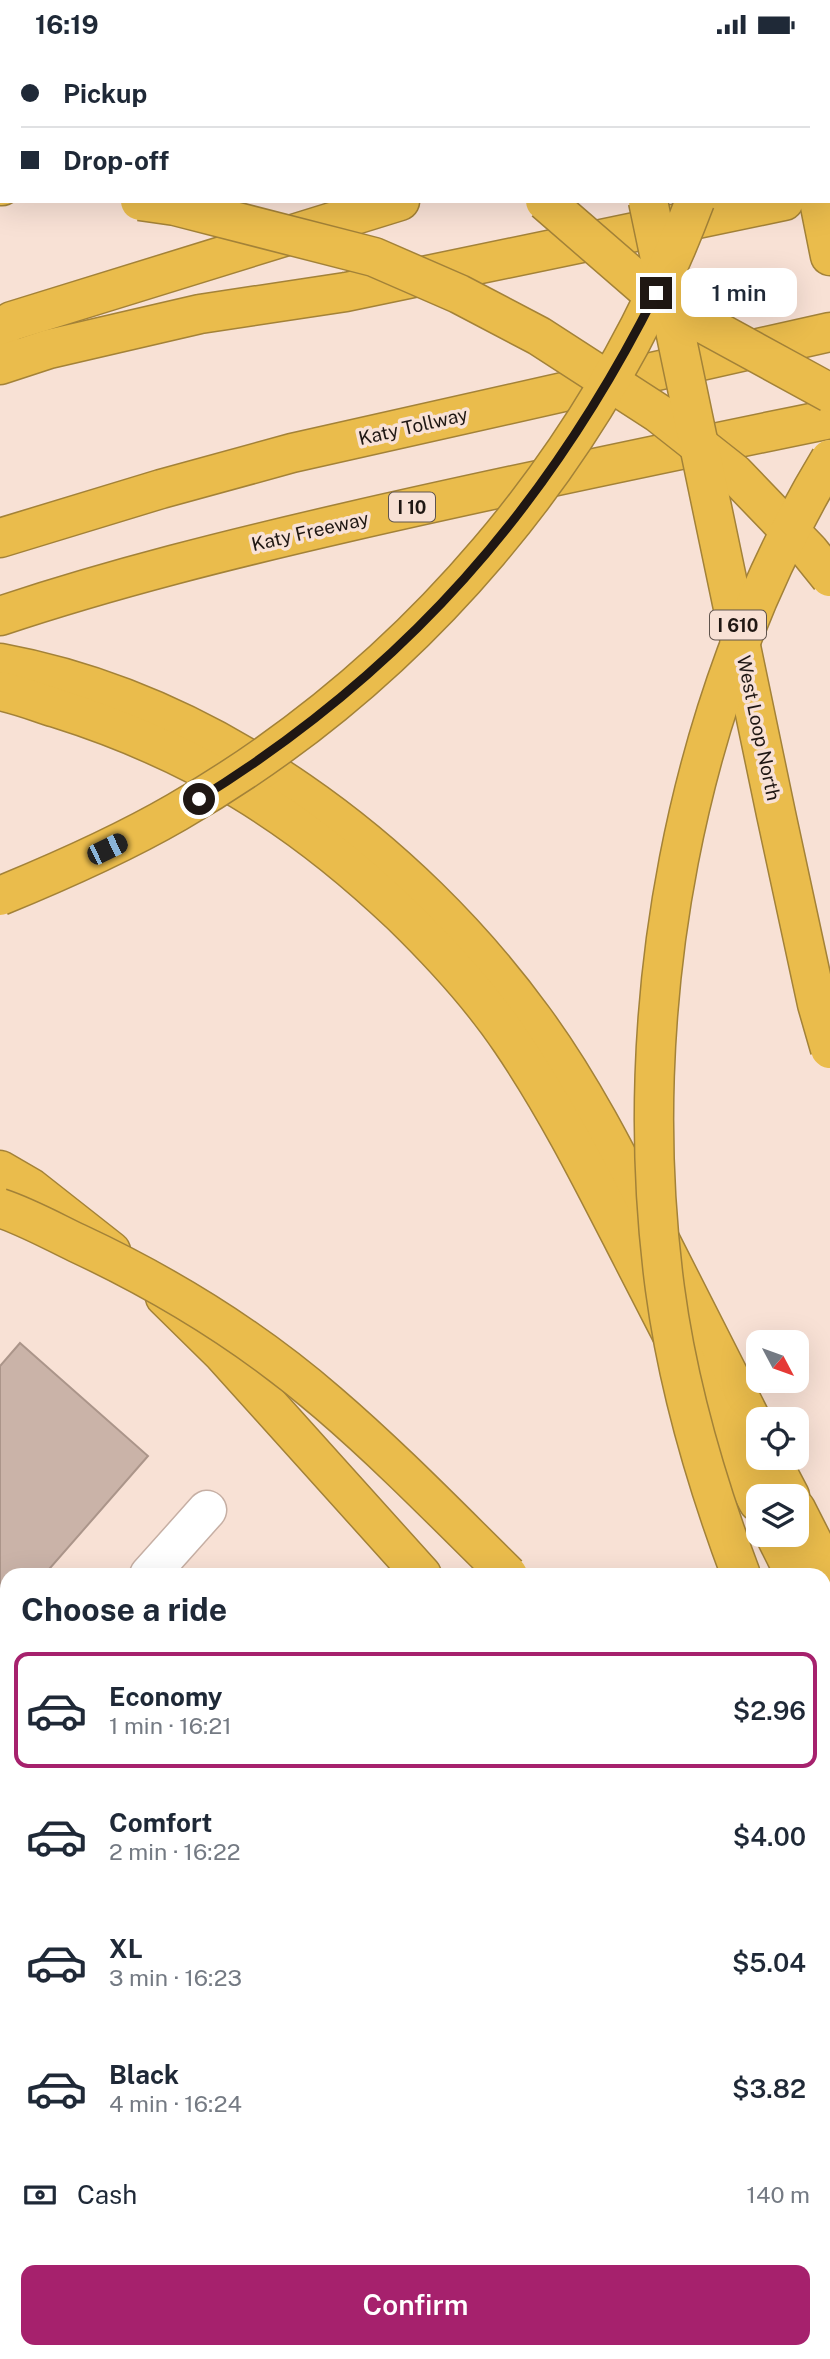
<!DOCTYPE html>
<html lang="en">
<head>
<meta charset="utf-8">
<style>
	:root { --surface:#fff; --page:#f6f6f7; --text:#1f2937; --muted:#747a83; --line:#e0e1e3; --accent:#a6216d }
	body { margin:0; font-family:"Public Sans",sans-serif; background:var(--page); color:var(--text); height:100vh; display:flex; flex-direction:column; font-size:26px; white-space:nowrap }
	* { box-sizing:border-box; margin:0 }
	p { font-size:23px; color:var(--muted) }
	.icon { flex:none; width:38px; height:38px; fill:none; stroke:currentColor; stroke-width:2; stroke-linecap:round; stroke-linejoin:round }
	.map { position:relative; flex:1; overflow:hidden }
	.drawer { position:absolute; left:0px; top:1519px; width:831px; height:791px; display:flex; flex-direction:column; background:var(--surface); border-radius:21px 21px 0 0; box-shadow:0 7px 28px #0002 }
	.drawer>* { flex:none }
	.top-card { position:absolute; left:0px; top:0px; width:831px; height:154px; box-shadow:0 7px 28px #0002; display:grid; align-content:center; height:154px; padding:0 21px; background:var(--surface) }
	.needle { width:46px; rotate:131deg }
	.buttons { position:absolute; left:746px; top:1281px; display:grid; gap:14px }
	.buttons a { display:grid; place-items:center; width:63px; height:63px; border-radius:14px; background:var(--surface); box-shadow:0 7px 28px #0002; font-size:35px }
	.end { position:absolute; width:32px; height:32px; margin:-16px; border:9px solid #1f1713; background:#fff; box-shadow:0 0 0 4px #fff }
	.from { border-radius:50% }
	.bubble { position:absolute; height:49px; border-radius:14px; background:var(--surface); box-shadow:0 7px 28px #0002; font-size:23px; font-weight:600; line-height:49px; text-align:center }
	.car { position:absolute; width:21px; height:42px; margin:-21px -10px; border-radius:9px; box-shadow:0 0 5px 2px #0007; background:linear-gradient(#222 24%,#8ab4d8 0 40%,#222 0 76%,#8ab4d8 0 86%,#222 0) }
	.top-card b { display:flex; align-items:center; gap:24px; height:66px; font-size:26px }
	.top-card b+b { border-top:2px solid var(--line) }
	.top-card i { width:18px; height:18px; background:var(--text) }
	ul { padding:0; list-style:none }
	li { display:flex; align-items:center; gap:21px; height:116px; margin:0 14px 10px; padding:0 7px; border:4px solid transparent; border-radius:14px }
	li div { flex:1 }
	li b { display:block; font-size:26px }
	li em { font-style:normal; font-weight:600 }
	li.selected { border-color:var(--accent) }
	li>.icon { width:63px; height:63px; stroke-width:1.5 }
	h2 { padding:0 21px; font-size:32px; line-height:84px }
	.pay { display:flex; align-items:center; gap:18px; height:77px; padding:0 21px; font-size:26px }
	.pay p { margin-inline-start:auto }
	.button { display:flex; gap:14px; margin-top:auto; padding:14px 21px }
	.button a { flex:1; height:80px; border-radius:14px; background:var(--accent); color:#fff; font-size:28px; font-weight:600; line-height:80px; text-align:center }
	.status { display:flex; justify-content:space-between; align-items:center; height:49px; padding:0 35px; background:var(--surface); direction:ltr }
	.status svg { height:19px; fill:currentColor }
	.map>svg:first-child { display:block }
	.building { fill:#cab3a8; stroke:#ab958a; stroke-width:2 }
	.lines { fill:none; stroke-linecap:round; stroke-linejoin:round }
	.minor-casing { stroke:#c6afa4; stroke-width:41 }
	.highway-casing { stroke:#a38238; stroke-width:41 }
	.minor { stroke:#fff; stroke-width:38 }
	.highway { stroke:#eabc4c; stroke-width:38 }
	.highway-bridge-casing { stroke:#a38238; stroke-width:41; stroke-linecap:butt }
	.highway-bridge { stroke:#eabc4c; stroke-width:38 }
	.route { stroke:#1f1713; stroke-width:9 }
	.labels { text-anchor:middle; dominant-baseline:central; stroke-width:7; stroke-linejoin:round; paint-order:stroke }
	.shield { fill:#f8e1d5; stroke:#60544d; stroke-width:2 }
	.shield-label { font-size:18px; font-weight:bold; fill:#1f1713 }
	.street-label { font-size:19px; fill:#1f1713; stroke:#f8e1d5 }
</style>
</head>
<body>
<div class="status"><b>16:19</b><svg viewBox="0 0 49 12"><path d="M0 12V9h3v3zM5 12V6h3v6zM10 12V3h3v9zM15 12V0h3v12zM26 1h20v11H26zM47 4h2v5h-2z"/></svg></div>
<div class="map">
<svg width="830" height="2310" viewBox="0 0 830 2310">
	<rect width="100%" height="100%" fill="#f8e1d5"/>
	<g class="building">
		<path d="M20,1294L148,1407L44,1526H7V1567L0,1575V1317Z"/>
		<path d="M7,1825V2035L0,2043V1833Z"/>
		<path d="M830,2108V2310H652L658,2303H824V2115Z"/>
		<path d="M296,2303H368L362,2310H303Z"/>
	</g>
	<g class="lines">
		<g class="minor-casing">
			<g id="minor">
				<path d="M149,1526L207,1461"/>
				<path d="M0,1693L7,1685"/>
				<path d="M0,2192L7,2198"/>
				<path d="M128,2303L136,2310"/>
				<path d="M0,2307L7,2299"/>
				<path d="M526,2310L533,2303"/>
			</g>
		</g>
		<g class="highway-casing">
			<g id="highway">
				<path d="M406,0L408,2"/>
				<path d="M614,0V2"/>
				<path d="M740,2L741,0"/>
				<path d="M798,2L803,0"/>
				<path d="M0,137H2"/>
				<path d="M819,152L830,207"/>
				<path d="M0,279L12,272L400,152"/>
				<path d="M0,316L49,300L200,265L346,243L784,152"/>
				<path d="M0,489L161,440L292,404L830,283"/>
				<path d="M0,567C114,529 231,500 348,473C508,436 669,403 830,370"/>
				<path d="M0,614C212,653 409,799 534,971C581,1035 617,1106 653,1177C688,1246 723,1315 758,1384"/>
				<path d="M0,642C19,646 37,653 56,659C193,702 297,766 401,865C441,904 480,946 511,992C558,1061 595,1136 633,1210C675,1291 716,1372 758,1453"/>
				<path d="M0,1121L31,1139L111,1202"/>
				<path d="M165,1248L223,1305L422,1526"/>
				<path d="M770,1409L790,1447"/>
				<path d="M796,1460L830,1527"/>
				<path d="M775,1486L795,1526"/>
				<path d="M824,1582L830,1594"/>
				<path d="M824,1699L830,1708"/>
				<path d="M824,1834L830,1839"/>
				<path d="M824,1958L830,1964"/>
			</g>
		</g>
		<use href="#minor" class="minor"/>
		<use href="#highway" class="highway"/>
		<g class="highway-bridge-casing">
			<g id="highway-bridge">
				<path d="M140,152L175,157L374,208L459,245L539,287L658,364L734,424L809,502L830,528"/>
				<path d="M545,152L658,250L830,344"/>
				<path d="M648,152L776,765L817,955L830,1000"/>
				<path d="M0,847C61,822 120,796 177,763C414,626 599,408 695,152"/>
				<path d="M0,1159C27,1168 52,1182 77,1194C167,1236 253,1289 328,1354C391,1408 449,1468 508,1526"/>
				<path d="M741,1526C706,1433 678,1338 665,1240C628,962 684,651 830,410"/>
			</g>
		</g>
		<use href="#highway-bridge" class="highway-bridge"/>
	</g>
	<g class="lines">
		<path class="route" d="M199,750C404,623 548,459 656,244"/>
	</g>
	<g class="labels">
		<g class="shield">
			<rect x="389" y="443.5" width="46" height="29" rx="5"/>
			<rect x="710" y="561.5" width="56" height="29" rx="5"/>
		</g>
		<g class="shield-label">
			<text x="412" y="458">I 10</text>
			<text x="738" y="576">I 610</text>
		</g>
		<g class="street-label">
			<text transform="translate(413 377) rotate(-13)">Katy Tollway</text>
			<text transform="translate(310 482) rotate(-13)">Katy Freeway</text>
			<text transform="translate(759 679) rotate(78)">West Loop North</text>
		</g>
	</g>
</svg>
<div class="buttons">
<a><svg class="needle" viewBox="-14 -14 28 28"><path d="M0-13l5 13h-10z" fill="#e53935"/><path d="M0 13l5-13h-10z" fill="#747a83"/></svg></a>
<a><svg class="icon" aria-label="locate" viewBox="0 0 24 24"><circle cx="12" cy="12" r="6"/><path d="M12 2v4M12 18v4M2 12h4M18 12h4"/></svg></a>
<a><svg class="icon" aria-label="layers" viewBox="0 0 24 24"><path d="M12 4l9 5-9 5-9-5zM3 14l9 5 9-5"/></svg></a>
</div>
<i class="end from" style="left:199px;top:750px"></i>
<i class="end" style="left:656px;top:244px"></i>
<div class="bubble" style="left:681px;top:219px;width:116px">1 min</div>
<i class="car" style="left:107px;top:800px;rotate:64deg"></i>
<div class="top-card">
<b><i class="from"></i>Pickup</b>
<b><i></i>Drop-off</b>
</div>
<section class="drawer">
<h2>Choose a ride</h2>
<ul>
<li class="selected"><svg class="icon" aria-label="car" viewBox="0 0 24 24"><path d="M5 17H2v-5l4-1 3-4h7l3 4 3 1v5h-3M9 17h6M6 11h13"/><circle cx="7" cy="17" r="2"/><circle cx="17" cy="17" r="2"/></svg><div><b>Economy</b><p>1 min · 16:21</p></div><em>$2.96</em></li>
<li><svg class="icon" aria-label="car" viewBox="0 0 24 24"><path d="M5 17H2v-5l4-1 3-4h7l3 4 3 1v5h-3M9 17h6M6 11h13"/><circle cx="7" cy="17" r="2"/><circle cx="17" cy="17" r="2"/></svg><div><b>Comfort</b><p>2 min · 16:22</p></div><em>$4.00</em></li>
<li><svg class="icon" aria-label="car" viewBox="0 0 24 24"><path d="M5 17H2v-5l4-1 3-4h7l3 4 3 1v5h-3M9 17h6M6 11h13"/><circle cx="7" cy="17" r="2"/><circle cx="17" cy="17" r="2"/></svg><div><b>XL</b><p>3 min · 16:23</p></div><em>$5.04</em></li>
<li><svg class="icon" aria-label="car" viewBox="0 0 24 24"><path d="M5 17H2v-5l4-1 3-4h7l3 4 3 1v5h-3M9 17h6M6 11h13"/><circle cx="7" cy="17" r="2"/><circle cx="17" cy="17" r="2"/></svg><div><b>Black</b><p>4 min · 16:24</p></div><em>$3.82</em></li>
</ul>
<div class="pay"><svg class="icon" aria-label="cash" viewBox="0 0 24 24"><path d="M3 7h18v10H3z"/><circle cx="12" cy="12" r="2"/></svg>Cash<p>140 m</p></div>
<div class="button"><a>Confirm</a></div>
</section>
</div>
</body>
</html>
